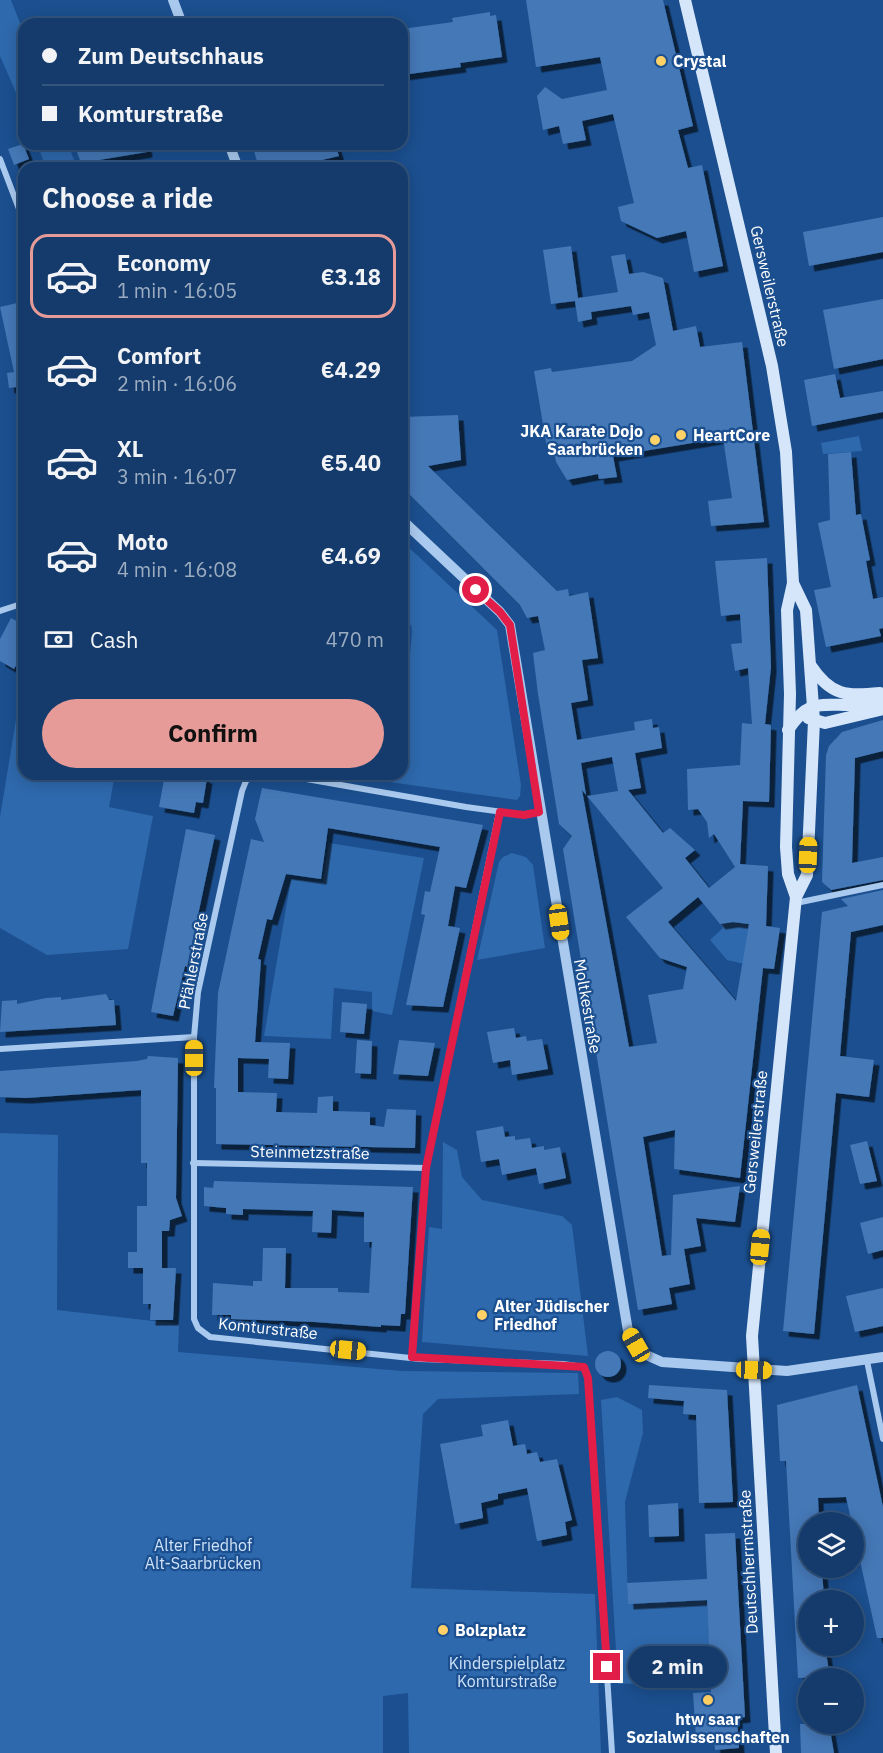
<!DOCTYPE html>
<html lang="en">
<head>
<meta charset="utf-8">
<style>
	:root { --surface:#143b6b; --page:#214673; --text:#f1f3f6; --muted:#9dadc1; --line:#33557e; --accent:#e69b98 }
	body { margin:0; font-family:"IBM Plex Sans",sans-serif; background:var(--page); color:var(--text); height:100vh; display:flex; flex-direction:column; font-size:22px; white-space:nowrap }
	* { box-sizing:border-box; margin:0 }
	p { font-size:20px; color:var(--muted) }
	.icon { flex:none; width:33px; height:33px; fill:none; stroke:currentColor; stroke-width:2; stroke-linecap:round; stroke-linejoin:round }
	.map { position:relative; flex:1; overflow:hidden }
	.details { position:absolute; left:18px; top:162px; width:390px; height:618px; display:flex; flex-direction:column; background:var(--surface); border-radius:18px; box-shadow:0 3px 15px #0003,0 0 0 2px var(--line) }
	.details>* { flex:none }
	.hud { position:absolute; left:18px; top:18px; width:390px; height:132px; border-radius:18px; box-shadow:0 3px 15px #0003,0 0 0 2px var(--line); display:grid; align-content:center; height:132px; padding:0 24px; background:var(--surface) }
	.buttons { position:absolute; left:798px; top:1512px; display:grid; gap:12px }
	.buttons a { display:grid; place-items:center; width:66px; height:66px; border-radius:50%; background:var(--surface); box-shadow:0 3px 15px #0003,0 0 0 2px var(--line); font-size:30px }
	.end { position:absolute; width:27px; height:27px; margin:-14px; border:8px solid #e11d48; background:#fff; box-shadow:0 0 0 3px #fff }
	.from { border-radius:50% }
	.bubble { position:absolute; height:42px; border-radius:21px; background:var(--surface); box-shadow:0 3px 15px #0003,0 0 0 2px var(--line); font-size:20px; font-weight:800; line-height:42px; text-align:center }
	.car { position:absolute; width:18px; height:36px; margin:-18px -9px; border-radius:8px; box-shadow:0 0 4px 2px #0007; background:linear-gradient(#f5c518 24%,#345 0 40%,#f5c518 0 76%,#345 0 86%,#f5c518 0) }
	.hud b { display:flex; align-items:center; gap:21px; height:57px; font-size:22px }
	.hud b+b { border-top:2px solid var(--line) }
	.hud i { width:15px; height:15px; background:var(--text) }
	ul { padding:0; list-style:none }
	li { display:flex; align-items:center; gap:18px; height:84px; margin:0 12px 9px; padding:0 12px; border:3px solid transparent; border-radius:18px }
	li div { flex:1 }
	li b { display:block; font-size:22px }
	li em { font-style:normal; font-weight:800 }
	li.current { border-color:var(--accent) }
	li>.icon { width:54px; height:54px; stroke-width:1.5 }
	h2 { padding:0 24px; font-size:27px; line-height:72px }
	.pay { display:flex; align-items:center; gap:15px; height:66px; padding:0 24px; font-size:22px }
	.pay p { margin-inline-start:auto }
	.cta { display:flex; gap:12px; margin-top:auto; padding:12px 24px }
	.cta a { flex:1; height:69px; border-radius:36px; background:var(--accent); color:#111; font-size:24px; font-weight:800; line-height:69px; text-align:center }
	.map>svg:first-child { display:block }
	.green { fill:#2e69ad }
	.building { fill:#4478b7; fill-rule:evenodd; filter:url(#shadow) }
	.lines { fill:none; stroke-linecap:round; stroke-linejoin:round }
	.minor { stroke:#a9c9ee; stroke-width:6 }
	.tertiary { stroke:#a9c9ee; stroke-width:10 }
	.secondary { stroke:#d6e6fa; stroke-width:12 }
	.route { stroke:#e11d48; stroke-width:8 }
	.poi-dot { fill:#ffd166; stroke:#1b4f8f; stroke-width:2 }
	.labels { text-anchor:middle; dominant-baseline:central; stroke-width:4.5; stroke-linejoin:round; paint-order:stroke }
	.poi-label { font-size:16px; font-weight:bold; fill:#fff; stroke:#1b4f8f; text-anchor:start }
	.street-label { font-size:16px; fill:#fff; stroke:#1b4f8f }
	.park-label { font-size:16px; fill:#cfe3fa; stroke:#1b4f8f }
</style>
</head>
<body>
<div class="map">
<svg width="883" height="1753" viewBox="0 0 883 1753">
	<defs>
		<filter id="shadow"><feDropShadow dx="5.5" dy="5.5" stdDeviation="0" flood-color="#0009"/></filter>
	</defs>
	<rect width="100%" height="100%" fill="#1b4f8f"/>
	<g class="green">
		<path d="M0,0H11L24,33V111L0,56Z"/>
		<path d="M37,144H68L77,168H46Z"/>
		<path d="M859,436L862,451L823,454L821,443Z"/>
		<path d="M402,541L497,630L521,785L520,796L517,800L333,774H402V686L408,679L412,631L411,625H402Z"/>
		<path d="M24,671V774H115L109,807L153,816L128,949L47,955L0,928V817Z"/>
		<path d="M329,843L424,858L392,1015L372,1011V992L334,988L331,1039L264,1036L291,879L323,882Z"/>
		<path d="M512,853L526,857L533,865L545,948L477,960L499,862L503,857Z"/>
		<path d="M733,922L750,924L744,964L727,960L710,940L723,928L720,924Z"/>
		<path d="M0,1133L58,1135L57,1310L179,1324L178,1352L402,1371L578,1373L579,1394L438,1399L423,1414L411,1588L595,1594L601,1753H409L408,1693L383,1696V1753H0Z"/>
		<path d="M443,1142L457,1150L462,1177L482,1200L562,1216L572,1225L588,1356L422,1342L429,1227L442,1229Z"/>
		<path d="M617,1397L642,1410L643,1433L625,1502L628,1603L707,1600L711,1681L618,1684L601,1400Z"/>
	</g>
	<g class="building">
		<path d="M526,0H663L693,126L678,130L688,168L702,165L723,266L694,272L686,231L657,238L621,221L618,207L634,203L613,114L582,121L586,140L563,144L559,126L543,130L537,96L545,87L562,99L607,90L600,57L536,67Z"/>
		<path d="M490,12V16L496,15L502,57L460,63L461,67L402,75V29L453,22L452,18Z"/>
		<path d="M23,144L29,159L14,165L8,149Z"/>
		<path d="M74,144H146L147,152L81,163Z"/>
		<path d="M252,144H335L339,156L288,168H259Z"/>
		<path d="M883,217V252L809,266L803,232Z"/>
		<path d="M571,246L578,298L618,292L611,256L625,254L629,274L643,272L663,278L673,331L696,326L700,347L742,342L764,522L711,526L708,501L732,498L723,438L613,456L617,477L599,479L598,474L567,480L556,462L553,447L547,448L534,371L551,368L552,372L632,361L656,345L649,312L633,315L631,306L591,312L592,319L578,322L575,301L551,304L543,250Z"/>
		<path d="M883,299V359L834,369L823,310Z"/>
		<path d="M21,302L24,313V389L17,390V387L9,388L7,373L14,372L0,307Z"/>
		<path d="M835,374L840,398L883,391V412L812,426L804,380Z"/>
		<path d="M458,415L461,460L428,466L557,591L568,589L569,596L588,592L598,658L582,660L588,700L571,703L577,740L635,730L634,722L652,719L653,728L659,727L662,748L635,753L641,788L628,790L663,833L670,828L695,850L685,858L709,888L735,867L714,834L709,838L707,822L698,809L688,810L687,769L740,765L742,723L752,724L748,668L735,671L731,644L742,643L740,614L721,616L715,561L767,558L771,667L765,724L771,725L769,802L743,801L740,864L768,866L766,926L780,928L774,969L763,968L740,1178L674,1169L675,1130L643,1137L662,1256L671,1255L673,1195L740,1186L735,1222L696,1218L701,1246L684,1249L690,1284L669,1288L672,1304L638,1310L563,849L572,836L559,824L538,694L533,653L545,650L538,616L527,618L520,605L402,487V417ZM612,757L618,791L587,796L663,888L626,917L660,958L687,967L683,989L648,995L657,1043L629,1047L582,790L586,795L581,763ZM698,897L720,924L733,922L749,924L736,1001L668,922Z"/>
		<path d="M851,452L856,515L861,514L870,560L866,561L873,599L883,597V628L879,629L881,636L826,647L814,590L831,587L818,523L830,520L828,454Z"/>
		<path d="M11,618L24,625V651L14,669L0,661V639Z"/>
		<path d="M883,720V751L855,758L852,863L883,857V880L831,890L822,882L826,755L829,746L842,732Z"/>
		<path d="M165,774H205L204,778H207L203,803L196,802L194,813L159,807Z"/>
		<path d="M262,788L483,825L466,888L455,886L448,926L460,928L443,1007L406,1005L425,915L421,914L425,891L430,892L440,847L328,828L321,879L286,874L272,920L267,919L258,959L261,960L255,1042L290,1043L288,1079L268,1078L269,1059L238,1058V1092L277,1093L276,1112L317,1113L318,1097L333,1096V1111L370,1112V1125L384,1127L387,1109L416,1110L415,1148L216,1144V1088H214L218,993L251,839L264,842L255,819Z"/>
		<path d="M186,829L215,835L187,967L185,966L173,1016L151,1012Z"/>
		<path d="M883,890V925L851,932L840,1056L874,1060L869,1097L836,1093L814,1334L783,1331L822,912L848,906L841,899Z"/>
		<path d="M106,994L109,1000H114L116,1025L0,1032L2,1001L17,1000V1004L46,998L61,997V1000Z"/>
		<path d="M342,1002L367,1004L364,1034L340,1032Z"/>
		<path d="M514,1028L516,1038L526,1036L527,1041L542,1039L548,1069L512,1075L510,1060L493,1063L487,1032Z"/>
		<path d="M357,1040L372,1041L371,1074L355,1073Z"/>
		<path d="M399,1040L435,1043L428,1076L393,1074Z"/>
		<path d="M148,1056L178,1058L176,1198L182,1216L170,1220L169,1231H162V1268H176L173,1320H150L151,1304H143V1268H128V1252H137V1206H147V1163H141V1090L26,1098L0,1097V1071L136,1061L147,1059Z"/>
		<path d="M503,1126L505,1137L515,1136V1140L530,1138L532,1148L544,1146V1150L560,1147L566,1178L539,1184L536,1168L502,1175L499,1159L481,1162L476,1131Z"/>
		<path d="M867,1141L877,1181L860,1184L850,1145Z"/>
		<path d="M214,1181L413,1187L405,1314H401L400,1326L381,1325V1327L315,1322L231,1319V1315H212L213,1283L253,1286V1281H262L263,1248H286L285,1288H338V1292L369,1293L372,1242H364V1212L332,1210L331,1233L312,1232L313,1211L243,1209V1215L226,1214V1208L204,1206V1187L213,1188Z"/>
		<path d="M883,1217V1250L868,1254L860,1223Z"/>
		<path d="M883,1288V1326L855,1332L846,1296Z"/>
		<circle cx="608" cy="1364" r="13"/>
		<path d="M649,1385L727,1390L733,1502L699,1503L696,1415L683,1414L684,1401L648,1398Z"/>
		<path d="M857,1385L883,1507V1638H877L846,1497L818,1498L819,1522H808V1568H822L824,1600H808V1646H825L830,1677L798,1678L786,1461H780L777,1405Z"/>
		<path d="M508,1420L513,1446L525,1444L527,1454L537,1452L540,1462L557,1459L572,1520L565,1522L567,1535L537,1541L527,1488L498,1494V1499L481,1503L483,1518L455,1524L440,1444L483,1436L481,1425Z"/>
		<path d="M678,1503L679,1536L649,1537L648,1505Z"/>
		<path d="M735,1533L745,1717L737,1718L739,1748L715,1750L714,1737L696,1738L693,1693L711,1692L707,1600L628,1604L627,1583L707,1579L705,1534Z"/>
		<path d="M800,1724H829L834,1753H801Z"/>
	</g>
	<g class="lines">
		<g class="minor">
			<path d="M0,159L24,222"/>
			<path d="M0,611L24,603"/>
			<path d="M255,774L246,781L242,791L198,992L194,1037V1319L198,1328L210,1337L420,1359L563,1364L584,1367L588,1378L612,1753"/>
			<path d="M278,774L466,807L524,815L539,812"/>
			<path d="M796,903L883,885"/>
			<path d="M0,1049L194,1037"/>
			<path d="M193,1163L426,1168"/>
			<path d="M412,1357L426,1168L499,812"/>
			<path d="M867,1361L883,1439"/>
		</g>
		<g class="tertiary">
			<path d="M173,0L182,24"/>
			<path d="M229,144L238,168"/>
			<path d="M402,520L500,612L510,625L628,1331L644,1354L662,1362L787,1371L883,1357"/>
		</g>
		<g class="secondary">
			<path d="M685,0L772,366L786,452L793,583L787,610L790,694L786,847L788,874L796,897"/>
			<path d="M811,666C831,696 846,696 880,693"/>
			<path d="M808,718L825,723L883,709"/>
			<path d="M788,730C808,700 818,705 850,705C861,706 872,701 883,699"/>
			<path d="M776,1753L752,1336L796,897L807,875L808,854L814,721L806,610L793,583"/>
		</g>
	</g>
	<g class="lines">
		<path class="route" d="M476,590L500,612L510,625L539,812L524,815L500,812L426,1168L412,1357L584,1367L588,1378L607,1667"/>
	</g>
	<g class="poi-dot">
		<circle cx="661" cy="61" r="6"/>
		<circle cx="681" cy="435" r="6"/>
		<circle cx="655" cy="440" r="6"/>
		<circle cx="482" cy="1315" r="6"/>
		<circle cx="443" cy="1630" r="6"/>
		<circle cx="708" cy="1700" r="6"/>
	</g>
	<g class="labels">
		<g class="poi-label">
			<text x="673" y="61">Crystal</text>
			<text x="643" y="431" text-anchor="end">JKA Karate Dojo<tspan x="643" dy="18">Saarbrücken</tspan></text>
			<text x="693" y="435">HeartCore</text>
			<text x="494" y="1306">Alter Jüdischer<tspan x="494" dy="18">Friedhof</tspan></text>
			<text x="455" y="1630">Bolzplatz</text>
			<text x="708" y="1719" text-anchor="middle">htw saar<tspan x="708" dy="18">Sozialwissenschaften</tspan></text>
		</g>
		<g class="street-label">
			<text transform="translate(770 286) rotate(77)">Gersweilerstraße</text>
			<text transform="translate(193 961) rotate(-79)">Pfählerstraße</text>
			<text transform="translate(588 1006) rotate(80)">Moltkestraße</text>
			<text transform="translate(755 1132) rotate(-84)">Gersweilerstraße</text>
			<text transform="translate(310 1152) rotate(1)">Steinmetzstraße</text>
			<text transform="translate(268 1328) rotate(6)">Komturstraße</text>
			<text transform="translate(748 1562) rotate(-93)">Deutschherrnstraße</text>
		</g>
		<g class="park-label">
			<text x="203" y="1545">Alter Friedhof<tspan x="203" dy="18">Alt-Saarbrücken</tspan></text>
			<text x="507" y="1663">Kinderspielplatz<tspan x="507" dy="18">Komturstraße</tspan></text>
		</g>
	</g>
</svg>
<div class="buttons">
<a><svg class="icon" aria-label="layers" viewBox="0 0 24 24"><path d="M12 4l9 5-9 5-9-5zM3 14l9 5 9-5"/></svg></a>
<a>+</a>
<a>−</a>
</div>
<i class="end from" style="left:476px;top:590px"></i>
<i class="end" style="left:607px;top:1667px"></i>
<div class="bubble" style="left:628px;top:1646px;width:99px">2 min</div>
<i class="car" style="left:808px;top:855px;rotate:2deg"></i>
<i class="car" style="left:559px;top:922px;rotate:172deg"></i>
<i class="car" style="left:194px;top:1058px;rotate:0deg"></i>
<i class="car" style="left:760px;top:1247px;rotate:6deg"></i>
<i class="car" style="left:636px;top:1345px;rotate:330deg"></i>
<i class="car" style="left:348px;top:1350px;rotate:96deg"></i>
<i class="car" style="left:754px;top:1370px;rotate:92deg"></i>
<div class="hud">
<b><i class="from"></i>Zum Deutschhaus</b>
<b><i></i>Komturstraße</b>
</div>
<section class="details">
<h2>Choose a ride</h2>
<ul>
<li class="current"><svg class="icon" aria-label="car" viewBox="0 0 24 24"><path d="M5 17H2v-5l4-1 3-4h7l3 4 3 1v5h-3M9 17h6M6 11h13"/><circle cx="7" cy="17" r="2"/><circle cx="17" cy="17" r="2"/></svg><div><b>Economy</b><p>1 min · 16:05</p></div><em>€3.18</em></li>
<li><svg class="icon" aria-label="car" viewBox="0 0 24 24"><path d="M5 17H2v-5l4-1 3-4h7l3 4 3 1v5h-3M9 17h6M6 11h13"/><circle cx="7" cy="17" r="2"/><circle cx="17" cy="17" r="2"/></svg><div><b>Comfort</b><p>2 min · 16:06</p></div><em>€4.29</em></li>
<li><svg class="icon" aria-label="car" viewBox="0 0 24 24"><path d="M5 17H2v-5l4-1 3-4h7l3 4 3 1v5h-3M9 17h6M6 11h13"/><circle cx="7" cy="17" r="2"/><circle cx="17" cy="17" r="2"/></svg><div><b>XL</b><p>3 min · 16:07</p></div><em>€5.40</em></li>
<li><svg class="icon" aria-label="car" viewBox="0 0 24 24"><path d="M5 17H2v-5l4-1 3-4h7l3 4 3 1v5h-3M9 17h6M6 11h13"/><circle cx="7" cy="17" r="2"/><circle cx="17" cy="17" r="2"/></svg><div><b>Moto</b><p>4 min · 16:08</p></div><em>€4.69</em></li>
</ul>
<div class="pay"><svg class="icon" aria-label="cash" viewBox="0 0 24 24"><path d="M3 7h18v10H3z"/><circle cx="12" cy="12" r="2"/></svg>Cash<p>470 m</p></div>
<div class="cta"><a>Confirm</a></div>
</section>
</div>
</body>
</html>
